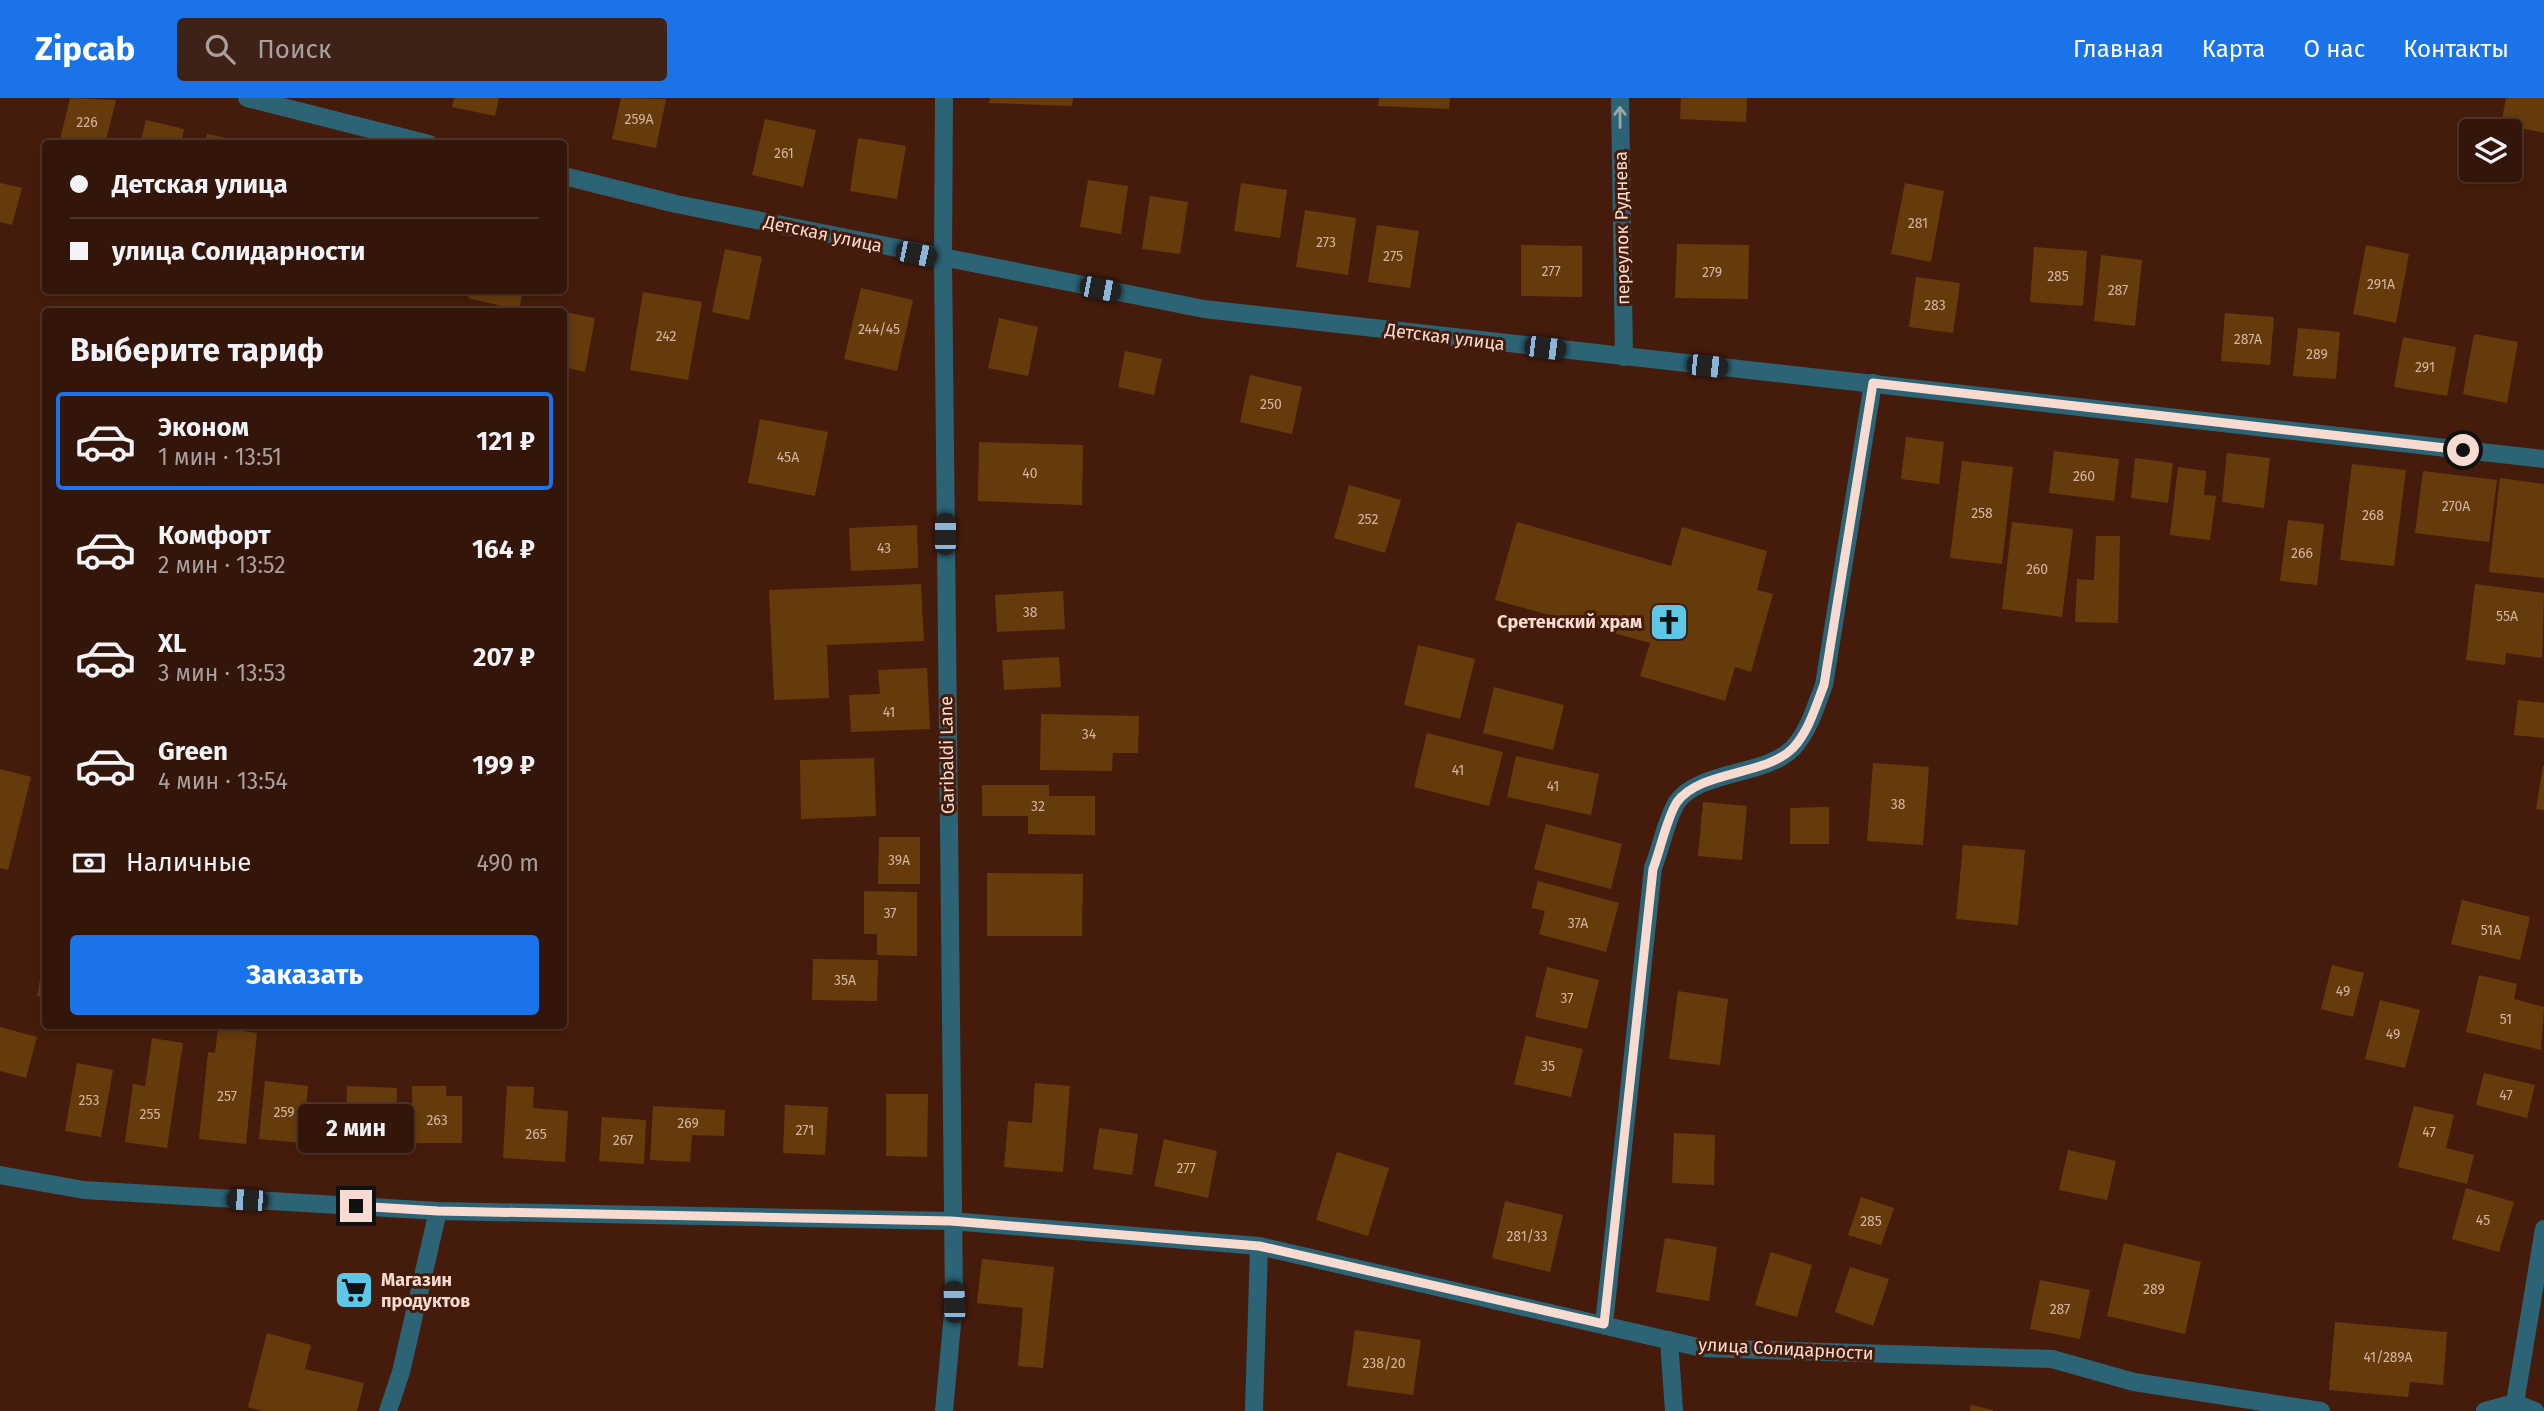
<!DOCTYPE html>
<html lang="ru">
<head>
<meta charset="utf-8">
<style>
	:root { --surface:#341509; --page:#3f2217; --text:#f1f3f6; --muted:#a99f9c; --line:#4e342a; --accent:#1a73e8 }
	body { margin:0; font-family:"Fira Sans",sans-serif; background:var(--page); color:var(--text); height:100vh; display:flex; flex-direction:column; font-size:26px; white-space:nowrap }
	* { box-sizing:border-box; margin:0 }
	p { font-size:23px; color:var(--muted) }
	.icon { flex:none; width:38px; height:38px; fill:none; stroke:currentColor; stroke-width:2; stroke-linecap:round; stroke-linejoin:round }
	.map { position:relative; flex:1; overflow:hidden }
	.sheet { position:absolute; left:42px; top:210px; width:525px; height:721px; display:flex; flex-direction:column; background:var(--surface); border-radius:7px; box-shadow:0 4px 10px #0003,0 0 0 2px var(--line) }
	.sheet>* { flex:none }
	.hud { position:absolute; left:42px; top:42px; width:525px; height:154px; border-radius:7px; box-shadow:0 4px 10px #0003,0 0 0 2px var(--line); display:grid; align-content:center; height:154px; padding:0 28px; background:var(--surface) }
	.controls { position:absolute; left:2459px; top:21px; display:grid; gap:14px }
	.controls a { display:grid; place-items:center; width:63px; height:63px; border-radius:7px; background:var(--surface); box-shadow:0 4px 10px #0003,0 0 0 2px var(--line); font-size:35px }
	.end { position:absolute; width:32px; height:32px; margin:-16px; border:9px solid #f7dbd0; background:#111; box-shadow:0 0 0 4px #111 }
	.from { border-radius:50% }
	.bubble { position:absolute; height:49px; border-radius:7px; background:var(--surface); box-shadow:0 4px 10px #0003,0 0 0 2px var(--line); font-size:23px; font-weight:700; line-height:49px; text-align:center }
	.car { position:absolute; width:21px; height:42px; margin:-21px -10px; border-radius:9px; box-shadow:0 0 5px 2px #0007; background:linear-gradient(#222 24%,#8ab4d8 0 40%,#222 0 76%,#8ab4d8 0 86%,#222 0) }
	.hud b { display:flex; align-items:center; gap:24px; height:66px; font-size:26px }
	.hud b+b { border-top:2px solid var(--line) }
	.hud i { width:18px; height:18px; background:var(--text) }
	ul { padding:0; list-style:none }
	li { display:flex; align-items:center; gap:21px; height:98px; margin:0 14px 10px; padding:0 14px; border:4px solid transparent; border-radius:7px }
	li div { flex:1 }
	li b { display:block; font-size:26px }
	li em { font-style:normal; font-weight:700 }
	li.selected { border-color:var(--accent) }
	li>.icon { width:63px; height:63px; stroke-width:1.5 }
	h2 { padding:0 28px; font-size:32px; line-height:84px }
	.pay { display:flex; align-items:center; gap:18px; height:77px; padding:0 28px; font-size:26px }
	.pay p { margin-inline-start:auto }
	.action { display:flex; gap:14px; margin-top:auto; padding:14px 28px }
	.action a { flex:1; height:80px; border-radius:7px; background:var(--accent); color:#fff; font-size:28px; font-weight:700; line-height:80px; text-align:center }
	header { display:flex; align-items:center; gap:42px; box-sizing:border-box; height:98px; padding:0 35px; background:var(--accent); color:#fff }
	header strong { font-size:33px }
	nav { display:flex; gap:38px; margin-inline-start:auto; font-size:24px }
	.search { width:490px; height:63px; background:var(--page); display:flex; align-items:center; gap:18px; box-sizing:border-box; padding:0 24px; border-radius:7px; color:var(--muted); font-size:26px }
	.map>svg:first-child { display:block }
	.building { fill:#663b0c }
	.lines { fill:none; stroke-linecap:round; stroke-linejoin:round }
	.street { stroke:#2c6475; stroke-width:18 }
	.oneway { stroke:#9ca5a7 }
	.route { stroke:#f7dbd0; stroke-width:9 }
	.labels { text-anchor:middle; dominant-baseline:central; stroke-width:6; stroke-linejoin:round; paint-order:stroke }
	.number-label { font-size:14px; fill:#d3b39f }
	.street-label { font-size:18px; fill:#f7dbd0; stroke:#451c0c }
	.poi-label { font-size:18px; font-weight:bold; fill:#f7dbd0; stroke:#451c0c; text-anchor:end }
</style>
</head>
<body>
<header>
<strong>Zipcab</strong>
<div class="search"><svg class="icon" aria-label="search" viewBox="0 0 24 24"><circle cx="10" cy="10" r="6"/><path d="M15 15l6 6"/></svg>Поиск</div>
<nav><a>Главная</a><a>Карта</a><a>О нас</a><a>Контакты</a></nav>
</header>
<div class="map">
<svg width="2544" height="1313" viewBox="0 0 2544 1313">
	<rect width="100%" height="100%" fill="#451c0c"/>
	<g class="building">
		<path d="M70,0L116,2L105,46H59Z"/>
		<path d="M454,0H499L495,18L452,9Z"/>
		<path d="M621,0L666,1L656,50L612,41Z"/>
		<path d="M990,0H1073L1072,8L989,5Z"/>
		<path d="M1379,0H1450L1449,11L1378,8Z"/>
		<path d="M1681,0H1747L1746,24L1680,21Z"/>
		<path d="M2506,0H2544V35L2501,26Z"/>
		<path d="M765,21L816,32L803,89L752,77Z"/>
		<path d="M146,22L184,31L181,46H140Z"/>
		<path d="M207,36L246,44L245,46H205Z"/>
		<path d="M858,40L906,48L897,101L850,93Z"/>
		<path d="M1088,82L1128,88L1121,136L1080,129Z"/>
		<path d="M0,85L22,90L12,127L0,124Z"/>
		<path d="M1241,85L1287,92L1280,140L1234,133Z"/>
		<path d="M1905,85L1944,93L1931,164L1891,156Z"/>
		<path d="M1150,98L1188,104L1180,156L1142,151Z"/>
		<path d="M1305,112L1356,120L1348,177L1296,169Z"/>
		<path d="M1377,127L1419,133L1410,190L1368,184Z"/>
		<path d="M1677,146L1749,147L1748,201L1675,200Z"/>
		<path d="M1521,147L1582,148V199L1521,198Z"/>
		<path d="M2366,147L2409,156L2396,225L2353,216Z"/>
		<path d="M2034,149L2087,153L2083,208L2030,204Z"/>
		<path d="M725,151L762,159L749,222L712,214Z"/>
		<path d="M2101,157L2142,162L2135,228L2094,223Z"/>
		<path d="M1916,179L1960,185L1953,235L1909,229Z"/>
		<path d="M861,190L913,202L897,273L844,261Z"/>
		<path d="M470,192H523L519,212L468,200Z"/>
		<path d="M643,194L702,204L688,282L630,272Z"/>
		<path d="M564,214L595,220L585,274L564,269Z"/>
		<path d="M2225,215L2274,219L2270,267L2221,263Z"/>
		<path d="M999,220L1038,229L1028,278L988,270Z"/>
		<path d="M2298,230L2340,234L2336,281L2293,278Z"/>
		<path d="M2474,236L2518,244L2507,305L2463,296Z"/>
		<path d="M2403,239L2456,249L2447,298L2394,289Z"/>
		<path d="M1125,253L1162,261L1154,297L1118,289Z"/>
		<path d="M1250,277L1302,289L1292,336L1240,324Z"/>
		<path d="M760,321L828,334L815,398L748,385Z"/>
		<path d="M1906,339L1944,344L1939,386L1901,381Z"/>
		<path d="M979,344L1083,347L1082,407L978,403Z"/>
		<path d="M2054,353L2119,361L2114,403L2049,395Z"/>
		<path d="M2227,355L2270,360L2264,410L2222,404Z"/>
		<path d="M2135,360L2173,365L2168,405L2131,400Z"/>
		<path d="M1962,363L2013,369L2002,466L1950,460Z"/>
		<path d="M2352,366L2406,372L2394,468L2340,462Z"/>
		<path d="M2178,369L2206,373L2204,397L2216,398L2210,442L2170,437Z"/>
		<path d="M2423,373L2497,382L2489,444L2415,435Z"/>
		<path d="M2500,380L2544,386V480L2489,474Z"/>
		<path d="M1349,387L1401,402L1385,455L1334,440Z"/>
		<path d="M2288,422L2324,426L2317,487L2280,483Z"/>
		<path d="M1517,424L1671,468L1682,429L1767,453L1757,492L1773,496L1751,574L1735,569L1725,603L1640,578L1650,545L1495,502Z"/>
		<path d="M2012,424L2073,431L2062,519L2002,511Z"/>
		<path d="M917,427L918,470L851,473L849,430Z"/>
		<path d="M2096,438H2120L2118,525L2075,524L2077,481L2094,482Z"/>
		<path d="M921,486L924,543L827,547L829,600L774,602L769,492Z"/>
		<path d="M2475,486L2544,495L2542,560L2506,555L2505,567L2466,562Z"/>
		<path d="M1063,493L1065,531L997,534L995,497Z"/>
		<path d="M1418,547L1475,561L1460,621L1404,607Z"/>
		<path d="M1059,559L1061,589L1004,592L1002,562Z"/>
		<path d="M927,570L930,631L851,634L849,597L880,596L878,572Z"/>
		<path d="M1494,589L1564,607L1553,652L1483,635Z"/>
		<path d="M2518,602L2544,605V640L2514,637Z"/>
		<path d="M1041,616L1139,618L1138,655H1113L1112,673L1040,672Z"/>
		<path d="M1427,635L1503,654L1489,708L1414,689Z"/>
		<path d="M1516,658L1599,676L1591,717L1507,699Z"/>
		<path d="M874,660L876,718L801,721L800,662Z"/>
		<path d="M1873,665L1929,669L1923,747L1867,743Z"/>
		<path d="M2543,668H2544V712L2536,711Z"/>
		<path d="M0,671L31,679L8,772L0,770Z"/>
		<path d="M982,687H1049V698H1095V737L1028,736V718H982Z"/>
		<path d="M1703,704L1747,708L1742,762L1698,758Z"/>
		<path d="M1829,709V746H1790V710Z"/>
		<path d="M1546,726L1622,746L1611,791L1534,771Z"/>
		<path d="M879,739H920V786H878Z"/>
		<path d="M1963,747L2025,752L2018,827L1956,821Z"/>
		<path d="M987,775L1083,776L1082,838H987Z"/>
		<path d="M1538,783L1619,805L1606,854L1539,836L1545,813L1531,810Z"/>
		<path d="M864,793L917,794V858L877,857V836H864Z"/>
		<path d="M2462,802L2530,819L2520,862L2451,846Z"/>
		<path d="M44,859L46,860V900L37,898Z"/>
		<path d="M813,861L878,862L877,903L812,902Z"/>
		<path d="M2332,867L2364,875L2353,919L2321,911Z"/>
		<path d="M1547,869L1599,882L1587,931L1535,919Z"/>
		<path d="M2479,877L2517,886L2514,901L2544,909L2541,952L2466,934Z"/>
		<path d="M1678,893L1728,901L1720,967L1669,961Z"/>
		<path d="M2380,902L2420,912L2405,970L2365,961Z"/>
		<path d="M0,929L37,939L26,980L0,973Z"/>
		<path d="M218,930L257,935L246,1046L199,1041L208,954L215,955Z"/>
		<path d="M1526,938L1583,951L1571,999L1514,986Z"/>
		<path d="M152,940L183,945L167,1050L125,1044L133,986L145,988Z"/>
		<path d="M77,965L113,972L101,1039L65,1033Z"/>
		<path d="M2484,975L2535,987L2527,1020L2476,1007Z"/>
		<path d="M265,983L308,988L303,1045L259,1041Z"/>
		<path d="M1035,985L1070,988L1063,1074L1004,1069L1008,1023L1032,1025Z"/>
		<path d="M347,988L397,990L396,1045L346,1043Z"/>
		<path d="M412,988H446V998H462V1045H413Z"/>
		<path d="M507,988L534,989L533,1010L568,1013L565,1064L503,1060Z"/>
		<path d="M886,996H928L927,1059L886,1058Z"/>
		<path d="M785,1007L828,1009L825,1057L783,1055Z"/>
		<path d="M653,1008L725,1012L724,1038L692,1037L690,1064L650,1062Z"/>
		<path d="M2414,1008L2454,1017L2446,1050L2474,1057L2467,1086L2398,1069Z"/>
		<path d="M602,1019L646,1022L644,1066L599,1063Z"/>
		<path d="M1099,1030L1138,1036L1132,1077L1093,1071Z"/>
		<path d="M1674,1035L1715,1037L1714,1087L1672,1085Z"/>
		<path d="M1164,1041L1217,1053L1208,1100L1154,1088Z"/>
		<path d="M2068,1052L2116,1063L2107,1102L2059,1092Z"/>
		<path d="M1337,1054L1389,1070L1368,1138L1316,1122Z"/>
		<path d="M2466,1090L2514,1104L2499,1154L2452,1141Z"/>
		<path d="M1861,1099L1894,1110L1881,1147L1848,1137Z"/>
		<path d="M1505,1103L1563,1117L1550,1174L1492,1160Z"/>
		<path d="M1665,1140L1717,1149L1709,1203L1656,1194Z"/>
		<path d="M2124,1145L2201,1164L2185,1236L2107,1218Z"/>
		<path d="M1771,1154L1812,1167L1797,1219L1755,1207Z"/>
		<path d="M982,1161L1054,1169L1043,1270L1018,1268L1023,1210L977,1205Z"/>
		<path d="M1850,1169L1889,1181L1873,1228L1835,1214Z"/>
		<path d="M2040,1182L2090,1192L2080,1241L2030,1231Z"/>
		<path d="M2335,1224L2447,1234L2443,1287L2410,1284L2408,1299L2329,1292Z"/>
		<path d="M1355,1232L1421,1242L1413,1297L1347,1288Z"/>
		<path d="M267,1235L311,1247L305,1271L364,1285L357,1313H263L248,1309Z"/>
		<path d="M1971,1307L1993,1312V1313H1970Z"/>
	</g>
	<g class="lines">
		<g class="street">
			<path d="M247,0L429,46"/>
			<path d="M1620,0L1624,259"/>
			<path d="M564,78L676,106L1204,211L2544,361"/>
			<path d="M0,1077L84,1092L438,1113L951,1123L1259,1148L1702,1250L2052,1261L2134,1284L2321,1313"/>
			<path d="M1604,1226L1653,770C1660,753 1667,719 1677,704C1700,672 1766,678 1793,650C1809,633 1816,607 1824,587L1873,285"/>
			<path d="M1669,1242L1674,1313"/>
			<path d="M2515,1305L2544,1131"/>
			<path d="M388,1313L401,1274L438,1113"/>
			<path d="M944,1313L954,1204L943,161L944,0"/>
			<path d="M1254,1313L1259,1148"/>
			<path d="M2485,1313L2515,1305L2535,1313"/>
		</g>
	</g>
	<defs><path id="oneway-shaft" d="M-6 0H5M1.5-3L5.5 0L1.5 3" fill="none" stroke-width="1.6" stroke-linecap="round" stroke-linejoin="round" transform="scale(1.75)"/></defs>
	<use class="oneway" href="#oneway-shaft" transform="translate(1620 19) rotate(-91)"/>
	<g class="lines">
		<path class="route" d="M356,1108L438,1113L951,1123L1259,1148L1604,1226L1653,771C1660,753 1667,719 1677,704C1700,672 1766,678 1793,650C1809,633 1816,607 1824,587L1873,285L2463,352"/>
	</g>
	<defs>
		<g id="church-square" transform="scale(2.0125)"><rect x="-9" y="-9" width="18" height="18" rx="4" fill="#5dc7e8" stroke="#451c0c"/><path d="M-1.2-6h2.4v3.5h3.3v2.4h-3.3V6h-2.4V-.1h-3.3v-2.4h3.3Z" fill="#111"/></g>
		<g id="supermarket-square" transform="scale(2.0125)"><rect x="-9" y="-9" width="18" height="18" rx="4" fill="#5dc7e8" stroke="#451c0c"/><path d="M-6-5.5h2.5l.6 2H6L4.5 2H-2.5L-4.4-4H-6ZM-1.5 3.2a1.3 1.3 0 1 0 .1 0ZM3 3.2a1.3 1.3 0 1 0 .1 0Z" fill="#111"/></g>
	</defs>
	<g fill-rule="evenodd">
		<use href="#church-square" x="1669" y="524"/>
		<use href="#supermarket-square" x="354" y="1192"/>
	</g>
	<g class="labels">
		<g class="number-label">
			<text x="639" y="21">259А</text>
			<text x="87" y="24">226</text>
			<text x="784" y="55">261</text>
			<text x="1918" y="125">281</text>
			<text x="1326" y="144">273</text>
			<text x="1393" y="158">275</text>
			<text x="1551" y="173">277</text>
			<text x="1712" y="174">279</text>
			<text x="2058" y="178">285</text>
			<text x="2381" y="186">291А</text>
			<text x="2118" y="192">287</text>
			<text x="1935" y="207">283</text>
			<text x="879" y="231">244/45</text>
			<text x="666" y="238">242</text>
			<text x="2248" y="241">287А</text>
			<text x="2317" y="256">289</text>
			<text x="2425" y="269">291</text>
			<text x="1271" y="306">250</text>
			<text x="788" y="359">45А</text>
			<text x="1030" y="375">40</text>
			<text x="2084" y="378">260</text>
			<text x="2456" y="408">270А</text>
			<text x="1982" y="415">258</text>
			<text x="2373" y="417">268</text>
			<text x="1368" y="421">252</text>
			<text x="884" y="450">43</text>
			<text x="2302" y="455">266</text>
			<text x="2037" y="471">260</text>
			<text x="1030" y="514">38</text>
			<text x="2507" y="518">55А</text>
			<text x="889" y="614">41</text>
			<text x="1089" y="636">34</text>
			<text x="1458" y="672">41</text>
			<text x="1553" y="688">41</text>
			<text x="1898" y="706">38</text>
			<text x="1038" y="708">32</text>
			<text x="899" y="762">39А</text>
			<text x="890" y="815">37</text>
			<text x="1578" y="825">37А</text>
			<text x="2491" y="832">51А</text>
			<text x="845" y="882">35А</text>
			<text x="2343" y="893">49</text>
			<text x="1567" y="900">37</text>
			<text x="2506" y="921">51</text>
			<text x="2393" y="936">49</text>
			<text x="1548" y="968">35</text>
			<text x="2506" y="997">47</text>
			<text x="227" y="998">257</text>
			<text x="89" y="1002">253</text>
			<text x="284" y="1014">259</text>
			<text x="150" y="1016">255</text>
			<text x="437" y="1022">263</text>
			<text x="688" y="1025">269</text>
			<text x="805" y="1032">271</text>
			<text x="2429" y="1034">47</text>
			<text x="536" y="1036">265</text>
			<text x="623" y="1042">267</text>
			<text x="1186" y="1070">277</text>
			<text x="2483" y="1122">45</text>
			<text x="1871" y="1123">285</text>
			<text x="1527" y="1138">281/33</text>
			<text x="2154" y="1191">289</text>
			<text x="2060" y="1211">287</text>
			<text x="2388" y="1259">41/289А</text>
			<text x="1384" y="1265">238/20</text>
		</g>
		<g class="street-label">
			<text transform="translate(1622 130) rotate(-91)">переулок Руднева</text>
			<text transform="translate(823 136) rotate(12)">Детская улица</text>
			<text transform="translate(1445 239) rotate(7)">Детская улица</text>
			<text transform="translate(947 657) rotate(-91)">Garibaldi Lane</text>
			<text transform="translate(1786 1251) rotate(3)">улица Солидарности</text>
		</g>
		<g class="poi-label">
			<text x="1642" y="524">Сретенский храм</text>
			<text x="381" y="1182" text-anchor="start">Магазин<tspan x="381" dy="21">продуктов</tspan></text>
		</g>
	</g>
</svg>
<div class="controls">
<a><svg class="icon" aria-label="layers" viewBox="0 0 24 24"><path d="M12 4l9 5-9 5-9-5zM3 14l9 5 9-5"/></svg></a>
</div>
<i class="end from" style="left:2463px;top:352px"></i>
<i class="end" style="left:356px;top:1108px"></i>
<div class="bubble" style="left:298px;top:1006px;width:116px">2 мин</div>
<i class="car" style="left:916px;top:156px;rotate:102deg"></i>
<i class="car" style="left:1100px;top:191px;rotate:101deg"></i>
<i class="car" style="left:1545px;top:250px;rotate:97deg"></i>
<i class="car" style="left:1707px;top:268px;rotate:96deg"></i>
<i class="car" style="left:945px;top:436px;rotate:0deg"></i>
<i class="car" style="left:247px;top:1102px;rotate:273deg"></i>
<i class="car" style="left:954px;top:1204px;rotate:358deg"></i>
<div class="hud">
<b><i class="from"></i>Детская улица</b>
<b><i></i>улица Солидарности</b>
</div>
<section class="sheet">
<h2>Выберите тариф</h2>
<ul>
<li class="selected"><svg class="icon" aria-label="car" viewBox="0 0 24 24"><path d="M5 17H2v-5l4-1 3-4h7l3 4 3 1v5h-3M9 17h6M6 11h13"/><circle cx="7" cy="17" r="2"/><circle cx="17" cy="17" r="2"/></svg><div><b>Эконом</b><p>1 мин · 13:51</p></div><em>121 ₽</em></li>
<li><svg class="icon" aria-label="car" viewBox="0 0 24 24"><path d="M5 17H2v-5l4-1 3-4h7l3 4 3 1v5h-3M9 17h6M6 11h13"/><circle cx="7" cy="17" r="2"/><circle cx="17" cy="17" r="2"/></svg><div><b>Комфорт</b><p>2 мин · 13:52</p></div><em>164 ₽</em></li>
<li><svg class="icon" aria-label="car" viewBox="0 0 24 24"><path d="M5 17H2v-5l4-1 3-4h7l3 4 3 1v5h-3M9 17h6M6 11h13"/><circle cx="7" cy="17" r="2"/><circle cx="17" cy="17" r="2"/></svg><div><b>XL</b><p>3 мин · 13:53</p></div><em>207 ₽</em></li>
<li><svg class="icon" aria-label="car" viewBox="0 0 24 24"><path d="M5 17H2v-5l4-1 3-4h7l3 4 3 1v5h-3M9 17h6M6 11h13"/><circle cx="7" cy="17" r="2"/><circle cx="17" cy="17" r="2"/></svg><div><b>Green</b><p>4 мин · 13:54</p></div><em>199 ₽</em></li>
</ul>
<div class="pay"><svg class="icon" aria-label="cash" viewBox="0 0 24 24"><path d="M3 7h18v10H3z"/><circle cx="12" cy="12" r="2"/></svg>Наличные<p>490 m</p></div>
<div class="action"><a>Заказать</a></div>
</section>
</div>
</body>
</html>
